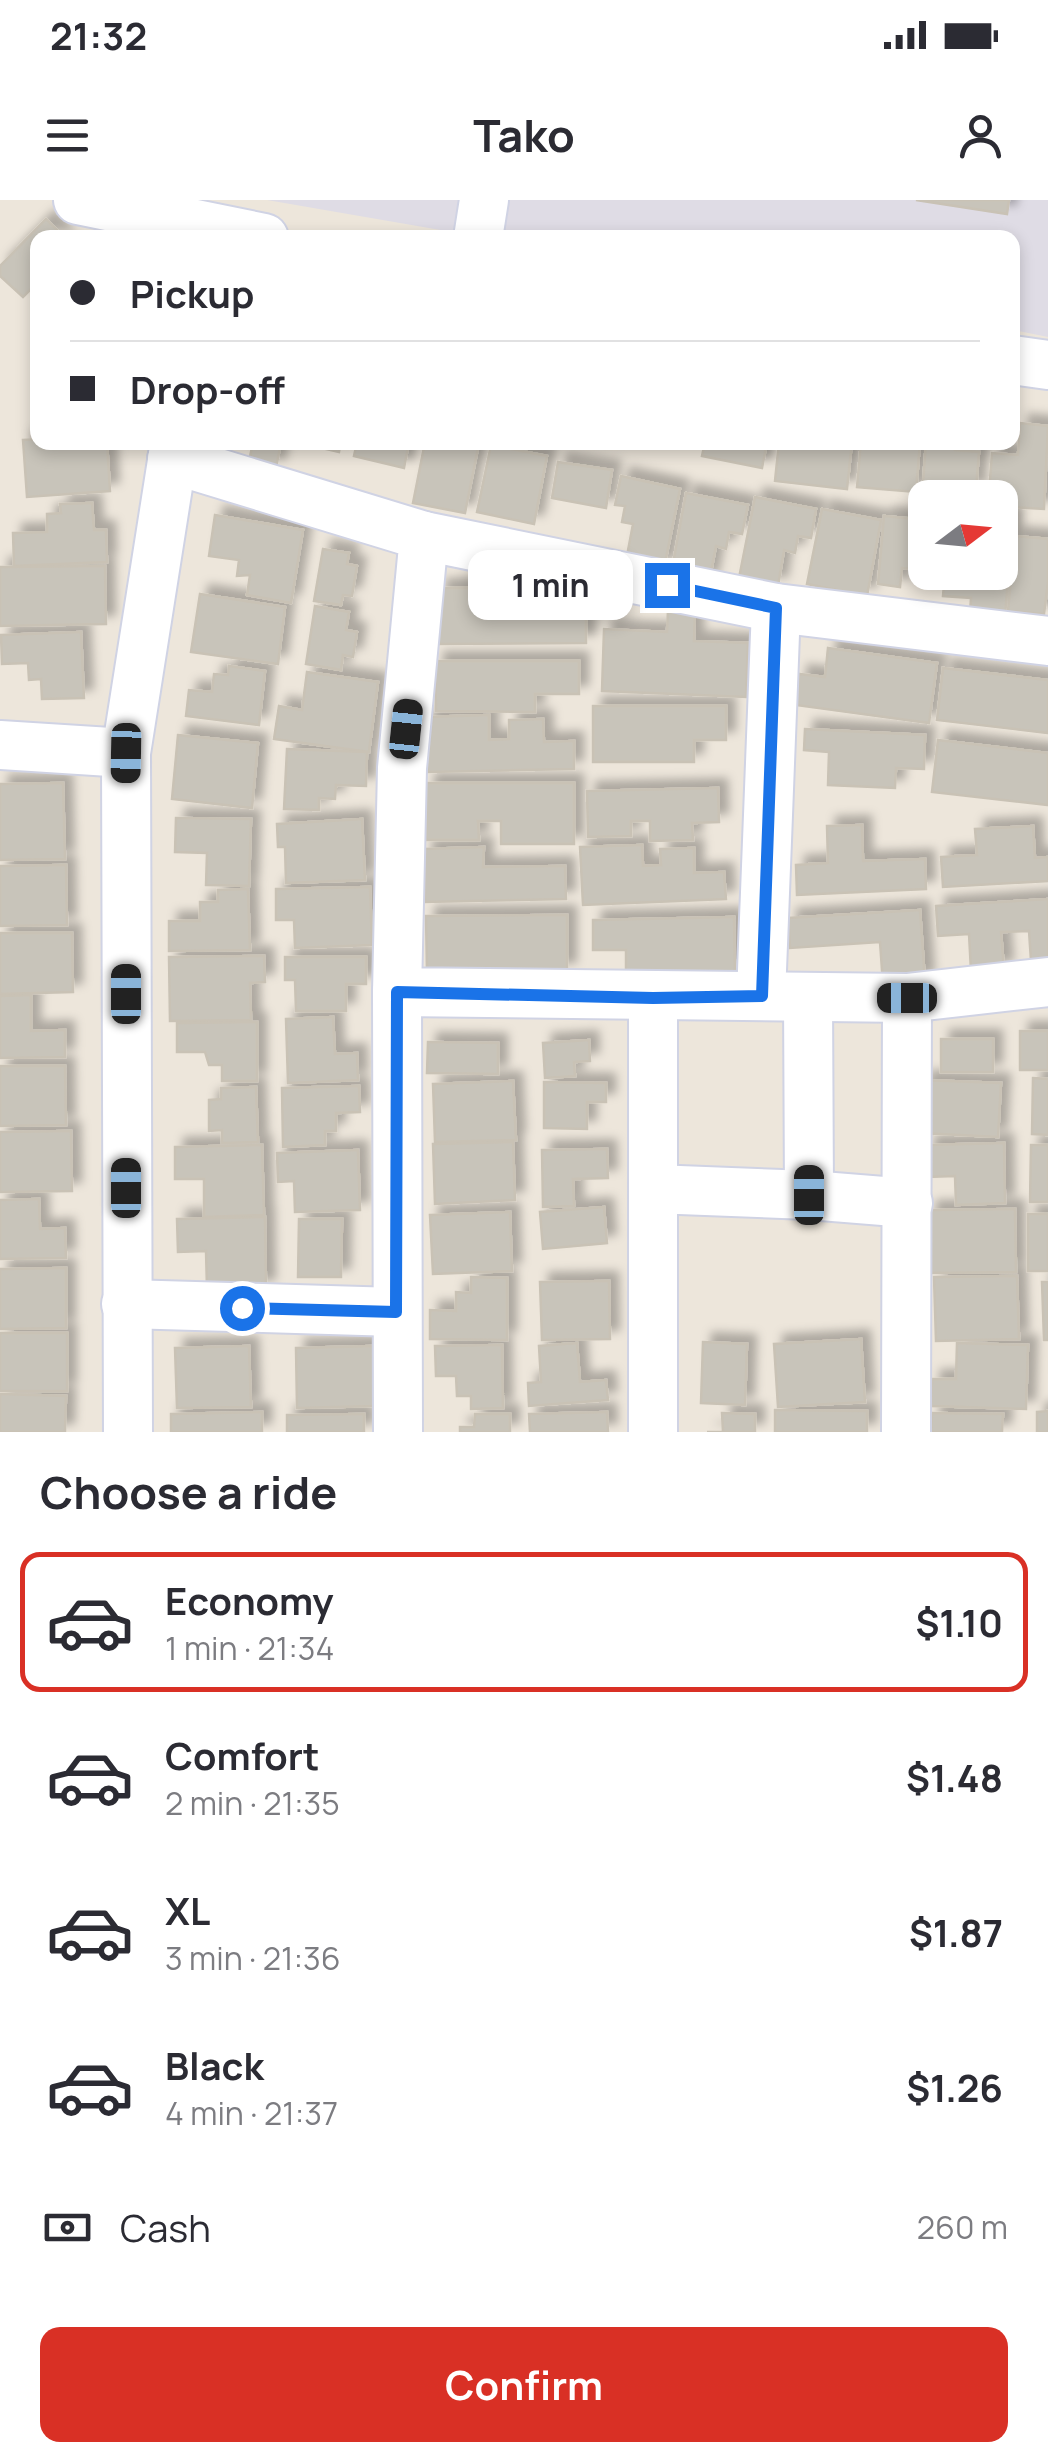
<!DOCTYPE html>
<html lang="en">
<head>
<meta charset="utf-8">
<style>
	:root { --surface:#fff; --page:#f2f2f3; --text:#2b2b33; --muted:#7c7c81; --line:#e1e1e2; --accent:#d93025 }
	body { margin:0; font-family:Manrope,sans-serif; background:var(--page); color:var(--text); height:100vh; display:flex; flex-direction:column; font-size:38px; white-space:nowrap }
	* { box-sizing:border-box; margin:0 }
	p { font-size:32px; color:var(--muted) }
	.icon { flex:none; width:55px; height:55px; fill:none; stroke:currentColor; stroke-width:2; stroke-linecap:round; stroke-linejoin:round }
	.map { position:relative; height:1232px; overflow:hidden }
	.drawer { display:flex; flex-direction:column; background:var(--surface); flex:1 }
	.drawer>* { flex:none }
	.hud { position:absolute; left:30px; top:30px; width:990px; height:220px; border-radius:20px; box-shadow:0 5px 15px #0003; display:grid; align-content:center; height:220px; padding:0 40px; background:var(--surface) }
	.needle { width:65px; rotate:74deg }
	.tools { position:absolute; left:908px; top:280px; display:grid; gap:20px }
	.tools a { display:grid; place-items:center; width:110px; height:110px; border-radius:20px; background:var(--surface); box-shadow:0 5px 15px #0003; font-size:50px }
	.end { position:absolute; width:45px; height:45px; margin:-22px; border:12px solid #1a73e8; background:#fff; box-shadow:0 0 0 5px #fff }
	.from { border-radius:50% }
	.bubble { position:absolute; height:70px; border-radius:20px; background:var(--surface); box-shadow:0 5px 15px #0003; font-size:32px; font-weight:700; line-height:70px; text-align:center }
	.car { position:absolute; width:30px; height:60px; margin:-30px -15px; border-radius:12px; box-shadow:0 0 8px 2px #0007; background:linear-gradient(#222 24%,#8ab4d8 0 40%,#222 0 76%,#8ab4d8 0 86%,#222 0) }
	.hud b { display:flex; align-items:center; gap:35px; height:95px; font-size:38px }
	.hud b+b { border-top:2px solid var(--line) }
	.hud i { width:25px; height:25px; background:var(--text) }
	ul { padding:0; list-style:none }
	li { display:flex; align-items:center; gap:30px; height:140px; margin:0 20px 15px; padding:0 20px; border:5px solid transparent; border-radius:20px }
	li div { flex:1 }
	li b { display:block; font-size:38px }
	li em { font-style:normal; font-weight:700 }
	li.current { border-color:var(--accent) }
	li>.icon { width:90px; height:90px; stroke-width:1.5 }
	h2 { padding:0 40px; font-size:45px; line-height:120px }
	.pay { display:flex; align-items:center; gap:25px; height:110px; padding:0 40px; font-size:38px }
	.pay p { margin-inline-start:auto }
	.action { display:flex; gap:20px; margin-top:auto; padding:20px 40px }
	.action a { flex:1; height:115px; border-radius:20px; background:var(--accent); color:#fff; font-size:40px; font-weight:700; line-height:115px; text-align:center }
	.status { display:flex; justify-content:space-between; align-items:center; height:70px; padding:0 50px; background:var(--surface); direction:ltr }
	.status svg { height:28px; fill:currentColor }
	header { display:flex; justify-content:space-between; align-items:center; height:130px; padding:0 40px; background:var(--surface); font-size:45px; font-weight:700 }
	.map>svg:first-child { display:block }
	.industrial { fill:#dfdce5 }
	.building { fill:#c8c4ba; stroke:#c9c2b5; stroke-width:2.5; filter:url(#shadow) }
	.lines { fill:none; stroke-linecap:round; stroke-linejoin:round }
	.minor-casing { stroke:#d0d3e4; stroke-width:52 }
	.minor { stroke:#fff; stroke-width:48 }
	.route { stroke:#1a73e8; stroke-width:12 }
</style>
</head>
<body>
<div class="status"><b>21:32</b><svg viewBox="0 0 49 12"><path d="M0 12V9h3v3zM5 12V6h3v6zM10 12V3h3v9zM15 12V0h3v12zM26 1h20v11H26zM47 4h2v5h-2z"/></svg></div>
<header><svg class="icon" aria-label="menu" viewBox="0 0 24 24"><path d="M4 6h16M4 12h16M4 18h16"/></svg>Tako<svg class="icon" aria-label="person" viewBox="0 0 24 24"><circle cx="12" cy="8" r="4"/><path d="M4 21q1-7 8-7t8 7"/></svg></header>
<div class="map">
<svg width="1048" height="1232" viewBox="0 0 1048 1232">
	<defs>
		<filter id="shadow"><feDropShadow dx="9" dy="-9" stdDeviation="5" flood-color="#0004"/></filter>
	</defs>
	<rect width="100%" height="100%" fill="#ede6db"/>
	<path class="industrial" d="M267,0H1048V137L1013,130L1012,38L481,37Z"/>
	<g class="building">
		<path d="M916,0H1009L1007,14Z"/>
		<path d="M46,19L65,38H38V82L23,97L0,76V66Z"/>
		<path d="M1020,223L1048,226L1044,309L1010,307L1011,295L989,292L992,253L1018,255Z"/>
		<path d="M38,239V242H107L110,291L27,297L23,240Z"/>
		<path d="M253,242H281L276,268L249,262Z"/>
		<path d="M296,242H341L339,252Z"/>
		<path d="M357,242H409L404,268L354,256Z"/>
		<path d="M425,242L479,243L465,313L413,303Z"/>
		<path d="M705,242H767L762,268L702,256Z"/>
		<path d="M779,242H852L847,289L775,281Z"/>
		<path d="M861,242H920L916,292L857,287Z"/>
		<path d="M926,242H956L955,250L979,252L976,290L950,288L949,298L922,297Z"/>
		<path d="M491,245L547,256L534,324L477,312Z"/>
		<path d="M558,262L612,270L606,308L552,298Z"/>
		<path d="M621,276L680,289L664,368L626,361L633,324L622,322L625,306L615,305Z"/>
		<path d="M686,293L748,305L742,334L729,332L726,349L716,346L709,382L671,374Z"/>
		<path d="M755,297L816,309L811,338L798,336L795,353L784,350L778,386L739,378Z"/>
		<path d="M92,303L94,330H106L107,362L14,366L13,333L47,332V314L61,313L60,304Z"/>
		<path d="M822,309L881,320L867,396L807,384Z"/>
		<path d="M215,315L303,330L291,403L247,395L250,375L237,376L239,360L209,356Z"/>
		<path d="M884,316L925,320L924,370L902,368L900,387L878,384Z"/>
		<path d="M1000,316L1013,317L1005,416L970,413L971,398L943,396L945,372H1000Z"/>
		<path d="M1015,336L1048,339V382L1044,414L1008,411Z"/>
		<path d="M323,349L349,353L347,364L357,366L352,396L343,395L341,405L314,401Z"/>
		<path d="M105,366L106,424L0,426V367Z"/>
		<path d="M438,388H557V415H586V443L438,444Z"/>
		<path d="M200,394L285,407L278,464L191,452Z"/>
		<path d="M315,406L349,412L346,430L357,432L353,457L343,455L341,470L306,464Z"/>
		<path d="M668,409L695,410L694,441L748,443L746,497L602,491L604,429L667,432Z"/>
		<path d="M81,432L84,498L42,499L41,479L29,480L28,463L2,464L1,435Z"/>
		<path d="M828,448L937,463L929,523L796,505L799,474L825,477Z"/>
		<path d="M435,461H579V494H535V512L436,511Z"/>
		<path d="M229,466L265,471L259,525L186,516L189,490L212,492L214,474L228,475Z"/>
		<path d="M943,468L1048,480V533L937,520Z"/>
		<path d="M307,472L378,482L369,552L274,539L279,506L302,510Z"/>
		<path d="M593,506H726V540H694V562H593Z"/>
		<path d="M489,515V540L509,539V520L543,519L544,542L574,541V569L427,572L425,517Z"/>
		<path d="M805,529L925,535L924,569L896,568L895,588L828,585L829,552L804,550Z"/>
		<path d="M178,535L258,543L252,608L172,599Z"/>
		<path d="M938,540L1048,553V605L932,592Z"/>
		<path d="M287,549L367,552L366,586L336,585L335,599L319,598V610L284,609Z"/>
		<path d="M63,583L65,659L0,660V584Z"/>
		<path d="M426,583H574V644H501V621H478L479,640H426Z"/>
		<path d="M718,588L719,622L692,623L693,640L650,641V621H631V636L588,637L587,591Z"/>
		<path d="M176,618L251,619L249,686L206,685L207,653L175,652Z"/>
		<path d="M362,619L365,680L286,683L285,647H278L277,624Z"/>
		<path d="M862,625L863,661L925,659L926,689L797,695L796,665L828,663L827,626Z"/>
		<path d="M1033,626L1035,658L1048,657V681L943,687L941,657L977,655L975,629Z"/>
		<path d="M642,645L643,666L661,665L660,649L694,648V673L724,672L726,699L583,705L580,647Z"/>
		<path d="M484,647L483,667L565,666L566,699L425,702L424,649Z"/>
		<path d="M66,665L67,725L0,726V666Z"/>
		<path d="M370,687L372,745L295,748L294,720H276V689Z"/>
		<path d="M248,689L250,750L169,751V721H200V702H218V690Z"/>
		<path d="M1048,699V760L1031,761L1029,731L1001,732L1004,769L971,771L969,734L938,736L936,706Z"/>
		<path d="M920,710L925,781L883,784L880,742L790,748L788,718Z"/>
		<path d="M567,715V771H427L426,716Z"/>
		<path d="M734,717L735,772L626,774V750H593V720Z"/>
		<path d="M0,733H72L73,792L0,794Z"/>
		<path d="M264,756L265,782L250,783L251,820L170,821L169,757Z"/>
		<path d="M285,757H366V784H346V811H296L295,780H285Z"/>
		<path d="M31,795V831L65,830V857L0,858V796Z"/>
		<path d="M333,817L335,854L357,853L358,880L288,883L286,819Z"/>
		<path d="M257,822V881H222V865H209L205,852H177V823Z"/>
		<rect x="1020" y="831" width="28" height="39"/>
		<rect x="941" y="839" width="52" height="33"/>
		<path d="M589,840L590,861L574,862L575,876L545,878L543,843Z"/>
		<path d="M428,842L498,843V874L427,873Z"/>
		<path d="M0,866H65L66,925L0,926Z"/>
		<path d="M1033,878L1048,879V935L1032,934Z"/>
		<path d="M922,880L1001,883L998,937L920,933Z"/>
		<path d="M513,881L516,940L435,942L433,884Z"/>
		<path d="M544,882L606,883V902H587V929L544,928Z"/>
		<path d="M359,886L360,912L336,913V931H325V945L283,947L282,888Z"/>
		<path d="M256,887L258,942L222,943V930L209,931V900L221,899V888Z"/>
		<path d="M71,931L72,991L0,992V932Z"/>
		<path d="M513,942L515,1000L435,1004L433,944Z"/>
		<path d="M1004,943L1005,1003L956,1005L955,976L927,977L926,945Z"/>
		<path d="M262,945L264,1015L204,1017V979H175V947Z"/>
		<path d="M1031,945H1048V1002H1030Z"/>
		<path d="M607,949L608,978L573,979L574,1006L543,1007L542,950Z"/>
		<path d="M358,950L360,1010L295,1012L294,981L278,982L277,953Z"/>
		<path d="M39,999L40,1029L65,1028L66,1058L0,1059V1000Z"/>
		<path d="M604,1007L607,1043L543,1049L540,1012Z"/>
		<path d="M1015,1009L1016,1072L929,1073L928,1010Z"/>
		<path d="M510,1012L512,1071L433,1074L430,1015Z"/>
		<rect x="1028" y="1014" width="20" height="57"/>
		<path d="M265,1017L266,1088L207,1089L206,1051L178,1052L177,1019Z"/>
		<path d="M299,1019H342L341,1077H298Z"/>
		<path d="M66,1068V1128L0,1129V1069Z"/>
		<path d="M1017,1076L1019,1139L936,1141L934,1077Z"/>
		<path d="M471,1077L507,1078V1140L430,1139V1110L456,1111V1092L471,1093Z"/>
		<path d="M609,1081L610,1139L542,1140L540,1082Z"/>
		<path d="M1042,1082H1048V1140H1044Z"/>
		<rect x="0" y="1133" width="67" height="58"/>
		<path d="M861,1139L865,1202L778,1207L774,1144Z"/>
		<path d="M703,1142L747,1144L745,1205L701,1203Z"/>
		<path d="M577,1143L580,1182L606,1180L608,1200L529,1206L528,1183L541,1182L539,1146Z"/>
		<path d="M957,1143L1028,1145L1026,1209L931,1206L932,1179H956Z"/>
		<path d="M502,1145L503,1208L471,1209V1196H457L456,1176H436L435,1146Z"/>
		<path d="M249,1146L251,1207L177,1208L175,1148Z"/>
		<path d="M373,1146L375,1206L297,1208L296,1148Z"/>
		<path d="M0,1194L66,1196L65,1232H0Z"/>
		<path d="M775,1210L867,1211V1232H775Z"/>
		<path d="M1048,1211V1232H1037V1212Z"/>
		<path d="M262,1212V1232H171V1214Z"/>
		<path d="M607,1212L608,1232H530L529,1214Z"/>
		<path d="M722,1213L755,1214V1232H707H723Z"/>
		<path d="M932,1213L1003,1214L1002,1232H931Z"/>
		<path d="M364,1214V1232H287V1215Z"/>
		<path d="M475,1214H510V1232H460V1227H474Z"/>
	</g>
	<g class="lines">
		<g class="minor-casing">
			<g id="minor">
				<path d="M78,0L264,38"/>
				<path d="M478,38L484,0"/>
				<path d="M1012,160L1048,165"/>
				<path d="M172,259L424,336L402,568L397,792L907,798L1048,782"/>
				<path d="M424,336L776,408L1048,441"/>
				<path d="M0,545L126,553"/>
				<path d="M397,792L398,1232"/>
				<path d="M761,796L776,408"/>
				<path d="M653,798V1232"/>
				<path d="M808,798L809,995"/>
				<path d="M653,989L809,995L908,1003"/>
				<path d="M126,1104L396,1112"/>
				<path d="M128,1232L126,553L175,242"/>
				<path d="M906,1232L907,798"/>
			</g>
		</g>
		<use href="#minor" class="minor"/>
	</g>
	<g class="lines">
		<path class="route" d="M242,1108L396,1112L397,792L653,798L762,796L776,408L667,385"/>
	</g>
</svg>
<div class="tools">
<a><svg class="needle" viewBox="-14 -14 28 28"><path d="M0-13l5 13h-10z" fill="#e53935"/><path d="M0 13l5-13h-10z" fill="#7c7c81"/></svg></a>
</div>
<i class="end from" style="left:242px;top:1108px"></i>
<i class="end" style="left:667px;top:385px"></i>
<div class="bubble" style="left:468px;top:350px;width:165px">1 min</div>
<i class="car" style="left:406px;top:529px;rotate:6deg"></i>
<i class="car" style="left:126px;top:553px;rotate:181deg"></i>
<i class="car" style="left:126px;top:794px;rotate:0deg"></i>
<i class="car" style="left:907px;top:798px;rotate:270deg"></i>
<i class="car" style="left:126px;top:988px;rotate:0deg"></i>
<i class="car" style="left:809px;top:995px;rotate:0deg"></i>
<div class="hud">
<b><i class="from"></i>Pickup</b>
<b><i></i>Drop-off</b>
</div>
</div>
<section class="drawer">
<h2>Choose a ride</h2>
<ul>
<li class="current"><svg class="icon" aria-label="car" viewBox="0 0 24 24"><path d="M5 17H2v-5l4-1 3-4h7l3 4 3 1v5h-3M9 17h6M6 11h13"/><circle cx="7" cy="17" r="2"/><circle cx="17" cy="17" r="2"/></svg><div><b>Economy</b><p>1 min · 21:34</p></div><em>$1.10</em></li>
<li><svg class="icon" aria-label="car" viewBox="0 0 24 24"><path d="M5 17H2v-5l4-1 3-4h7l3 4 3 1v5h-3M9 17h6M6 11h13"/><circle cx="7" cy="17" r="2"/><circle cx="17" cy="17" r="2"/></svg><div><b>Comfort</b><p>2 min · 21:35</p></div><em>$1.48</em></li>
<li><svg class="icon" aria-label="car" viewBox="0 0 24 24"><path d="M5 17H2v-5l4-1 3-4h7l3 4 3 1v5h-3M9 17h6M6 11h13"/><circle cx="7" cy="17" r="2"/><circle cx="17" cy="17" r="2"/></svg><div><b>XL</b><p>3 min · 21:36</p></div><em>$1.87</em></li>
<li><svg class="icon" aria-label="car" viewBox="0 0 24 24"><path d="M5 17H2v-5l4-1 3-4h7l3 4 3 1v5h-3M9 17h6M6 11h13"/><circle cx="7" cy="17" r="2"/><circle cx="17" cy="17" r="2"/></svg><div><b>Black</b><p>4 min · 21:37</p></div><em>$1.26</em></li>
</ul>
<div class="pay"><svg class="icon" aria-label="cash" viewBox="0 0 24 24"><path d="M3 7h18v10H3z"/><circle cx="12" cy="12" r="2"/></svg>Cash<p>260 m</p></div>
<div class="action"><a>Confirm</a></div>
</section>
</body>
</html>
